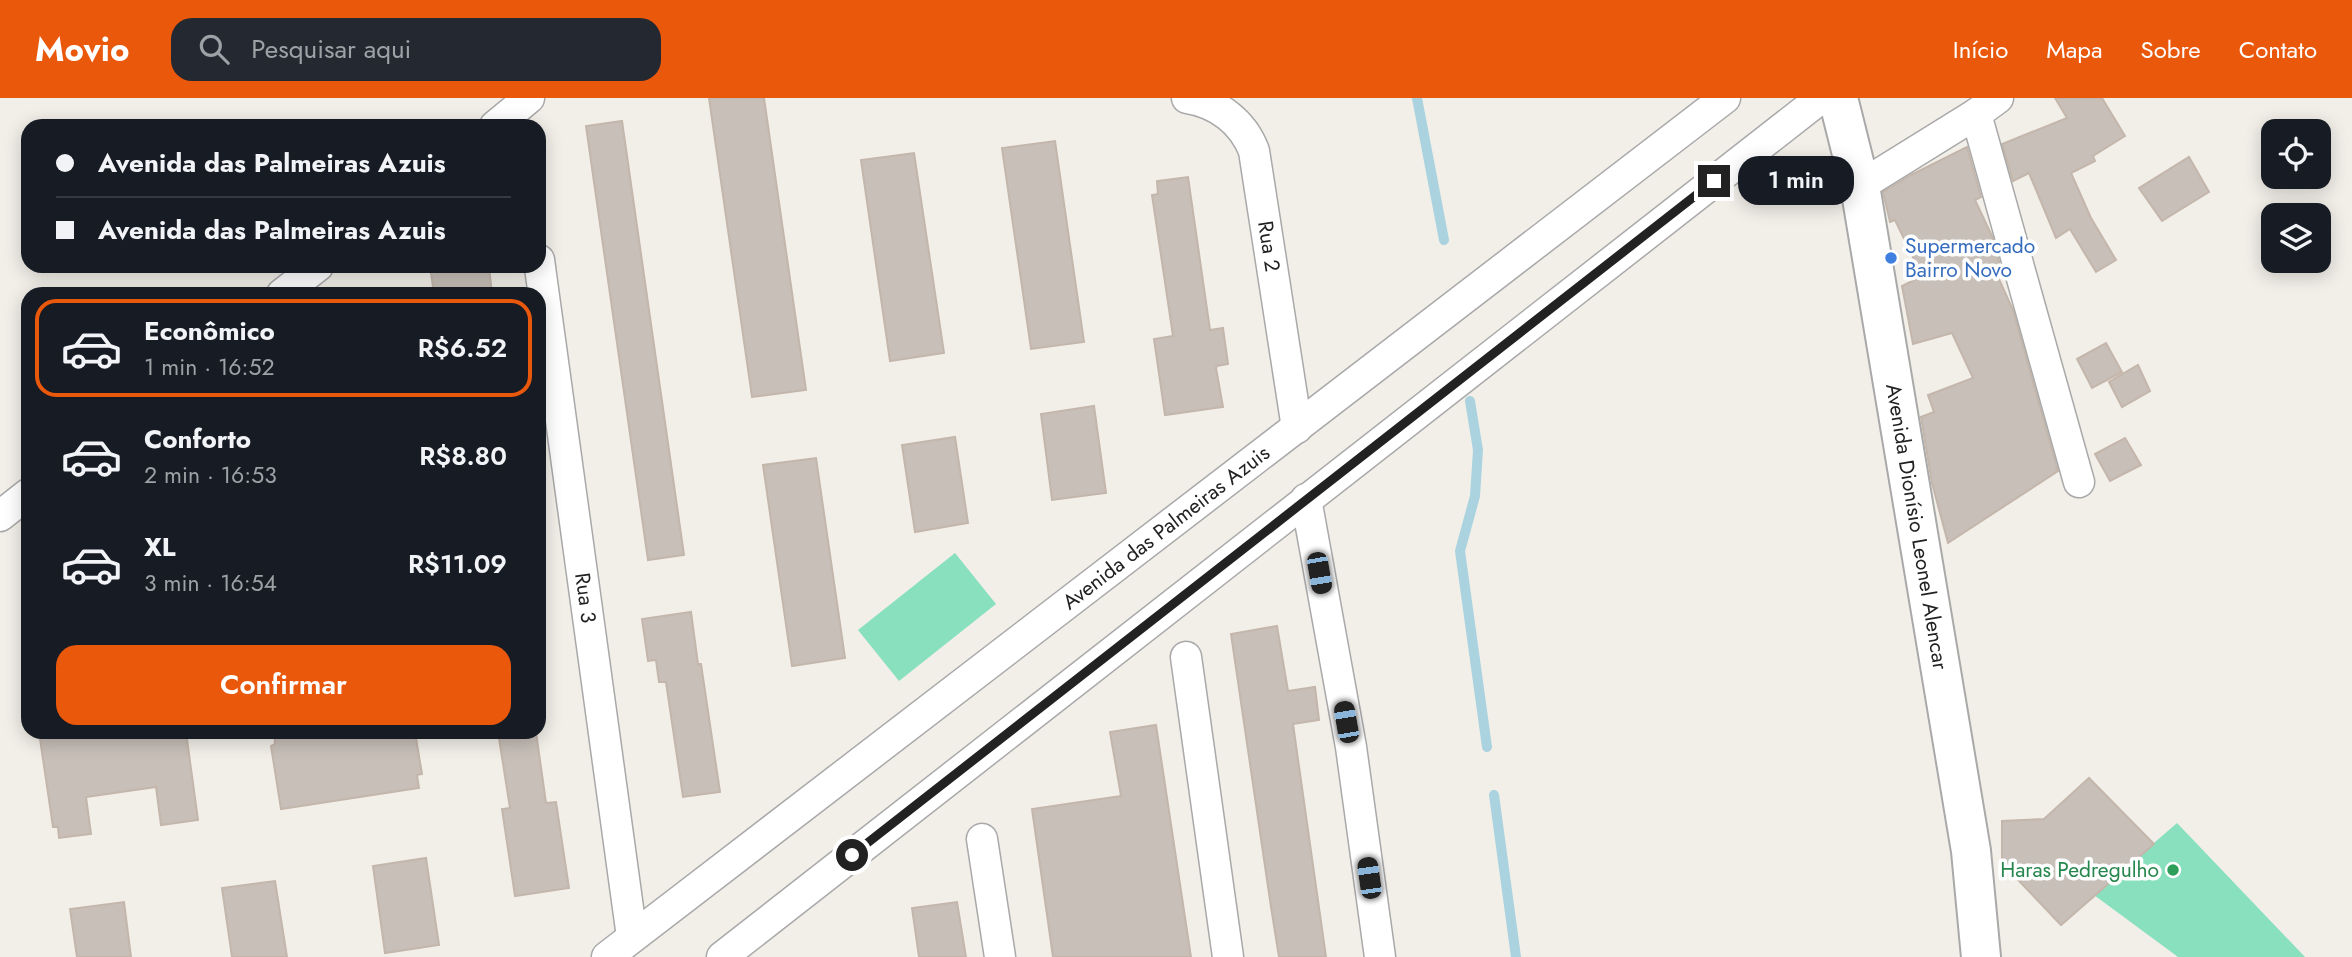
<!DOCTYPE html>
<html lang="pt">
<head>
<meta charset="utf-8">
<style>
	:root { --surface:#171b24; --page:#242831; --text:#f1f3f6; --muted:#9ea1a6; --line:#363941; --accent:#ea580c }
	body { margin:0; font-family:Jost,sans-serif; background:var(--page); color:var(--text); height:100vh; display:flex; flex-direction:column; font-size:26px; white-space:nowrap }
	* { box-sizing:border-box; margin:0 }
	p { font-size:23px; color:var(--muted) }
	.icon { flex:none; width:38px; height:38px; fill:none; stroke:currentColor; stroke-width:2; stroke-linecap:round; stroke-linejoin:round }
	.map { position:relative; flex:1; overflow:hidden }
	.drawer { position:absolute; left:21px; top:189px; width:525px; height:452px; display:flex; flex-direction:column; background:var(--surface); border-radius:21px; box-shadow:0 4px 18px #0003 }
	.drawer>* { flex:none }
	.guide { position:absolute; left:21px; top:21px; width:525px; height:154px; border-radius:21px; box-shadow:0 4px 18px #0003; display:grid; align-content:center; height:154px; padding:0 35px; background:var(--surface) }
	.controls { position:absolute; left:2261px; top:21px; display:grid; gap:14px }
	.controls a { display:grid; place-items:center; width:70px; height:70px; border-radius:14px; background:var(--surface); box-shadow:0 4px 18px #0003; font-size:35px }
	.end { position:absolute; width:32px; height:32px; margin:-16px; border:9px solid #222; background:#fff; box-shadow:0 0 0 4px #fff }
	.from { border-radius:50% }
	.bubble { position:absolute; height:49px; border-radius:21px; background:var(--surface); box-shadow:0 4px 18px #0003; font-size:23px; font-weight:600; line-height:49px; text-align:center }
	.car { position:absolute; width:21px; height:42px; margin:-21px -10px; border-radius:9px; box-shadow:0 0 5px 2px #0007; background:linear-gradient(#222 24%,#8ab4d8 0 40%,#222 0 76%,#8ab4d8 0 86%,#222 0) }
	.guide b { display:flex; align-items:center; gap:24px; height:66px; font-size:26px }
	.guide b+b { border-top:2px solid var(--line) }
	.guide i { width:18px; height:18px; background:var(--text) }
	ul { padding:12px 0 0; list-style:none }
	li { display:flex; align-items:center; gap:21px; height:98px; margin:0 14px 10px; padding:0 21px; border:4px solid transparent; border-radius:21px }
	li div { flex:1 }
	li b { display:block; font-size:26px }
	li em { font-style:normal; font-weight:600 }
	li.selected { border-color:var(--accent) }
	li>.icon { width:63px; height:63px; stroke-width:1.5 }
	.primary-button { display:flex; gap:14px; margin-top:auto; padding:14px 35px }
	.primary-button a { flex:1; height:80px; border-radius:21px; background:var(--accent); color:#fff; font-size:28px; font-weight:600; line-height:80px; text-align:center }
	header { display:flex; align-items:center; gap:42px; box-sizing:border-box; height:98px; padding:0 35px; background:var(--accent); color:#fff }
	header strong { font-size:33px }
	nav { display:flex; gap:38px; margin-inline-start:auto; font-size:24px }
	.search { width:490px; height:63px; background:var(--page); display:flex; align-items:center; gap:18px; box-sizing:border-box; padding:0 24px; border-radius:21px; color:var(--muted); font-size:26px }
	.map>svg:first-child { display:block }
	.pitch { fill:#88e0be }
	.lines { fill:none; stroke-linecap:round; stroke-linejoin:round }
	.stream { stroke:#aad3df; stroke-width:10 }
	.building { fill:#c7bfb8; stroke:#c4b6ab; stroke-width:2 }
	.minor-casing { stroke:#a9a9a9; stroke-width:33 }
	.tertiary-casing { stroke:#a9a9a9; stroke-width:42 }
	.minor { stroke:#fff; stroke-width:30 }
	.tertiary { stroke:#fff; stroke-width:38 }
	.route { stroke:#222; stroke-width:9 }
	.shop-dot { fill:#3f7fe0; stroke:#fff; stroke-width:2.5 }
	.leisure-dot { fill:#2e9e5b; stroke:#fff; stroke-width:2.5 }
	.labels { text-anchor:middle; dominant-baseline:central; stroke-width:7; stroke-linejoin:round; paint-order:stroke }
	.street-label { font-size:21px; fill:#222; stroke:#fff }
	.shop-label { font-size:21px; fill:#366cbe; stroke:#fff; text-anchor:start }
	.leisure-label { font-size:21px; fill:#27864d; stroke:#fff; text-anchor:end }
</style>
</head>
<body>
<header>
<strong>Movio</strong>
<div class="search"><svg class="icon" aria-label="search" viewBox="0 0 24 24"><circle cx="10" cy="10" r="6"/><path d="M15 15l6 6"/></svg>Pesquisar aqui</div>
<nav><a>Início</a><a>Mapa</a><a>Sobre</a><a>Contato</a></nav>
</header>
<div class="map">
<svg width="2352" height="859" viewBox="0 0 2352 859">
	<rect width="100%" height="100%" fill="#f2efe9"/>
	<g class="pitch">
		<path d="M955,455L996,506L899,583L858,532Z"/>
		<path d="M2177,725L2305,859H2178L2094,797Z"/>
	</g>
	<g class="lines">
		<g class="stream">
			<path d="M1417,0L1444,142"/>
			<path d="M1470,303L1478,352L1475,398L1460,453L1487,649"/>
			<path d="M1494,697L1516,859"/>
		</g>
	</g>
	<g class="building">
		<path d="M709,0H764L806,292L752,299Z"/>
		<path d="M2055,0H2102L2125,38L2093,58L2095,63L2071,75L2091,120L2116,162L2096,174L2070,131L2056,140L2029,75L2013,83L2002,46L2067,20Z"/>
		<path d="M622,23L684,457L648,462L586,28Z"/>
		<path d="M1055,43L1084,244L1031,251L1002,50Z"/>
		<path d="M1967,49L1981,99L1975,102L1993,140L2002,175L1998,179L2013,212L2058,373L1948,445L1932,385L1921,319L1934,314L1928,297L1973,280L1952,235L1913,246L1902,188L1922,178L1895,122L1890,124L1883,94L1911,77Z"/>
		<path d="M914,55L944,255L890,263L861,62Z"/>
		<path d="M2189,59L2209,94L2162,123L2139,90Z"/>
		<path d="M1188,79L1210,232L1223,230L1228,266L1217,268L1216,270L1223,309L1165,317L1154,241L1173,238L1152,97L1158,96L1157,83Z"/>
		<path d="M430,168H489L492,196H434Z"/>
		<path d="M2106,245L2122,274L2092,290L2077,261Z"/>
		<path d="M2138,267L2150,293L2122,309L2109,284Z"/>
		<path d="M1094,308L1106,395L1052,402L1041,316Z"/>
		<path d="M955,339L968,425L915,434L902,347Z"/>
		<path d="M2125,340L2141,367L2110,383L2095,356Z"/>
		<path d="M816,360L845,560L792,568L763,367Z"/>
		<path d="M691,514L698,566H701L720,694L683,699L666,584H659L656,562L648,563L642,521Z"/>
		<path d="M1277,528L1288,593L1315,589L1319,622L1293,626L1326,859H1279L1271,809L1231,536Z"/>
		<path d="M1156,627L1191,859H1053L1032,711L1121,698L1110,634Z"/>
		<path d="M39,634H186L198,722L161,727L156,689L86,699L91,736L59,740L58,729H53Z"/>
		<path d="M274,634H415L422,676L417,677L419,690L281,711L271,648L275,646Z"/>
		<path d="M498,634H536L546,705L556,704L569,790L515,798L502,711L510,710Z"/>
		<path d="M2089,680L2154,746L2061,827L2002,765V723L2044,721Z"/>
		<path d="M426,760L439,847L385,855L373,768Z"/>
		<path d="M275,783L287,859H232L222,790Z"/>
		<path d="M124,804L131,859H77L70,811Z"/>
		<path d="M957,804L966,859H919L912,810Z"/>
	</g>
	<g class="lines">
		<g class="minor-casing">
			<g id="minor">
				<path id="s1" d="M1187,0C1218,5 1243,24 1254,53L1297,330"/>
				<path d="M1976,16L2079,384"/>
				<path d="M495,28L529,0"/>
				<path d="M1860,88L1976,16L1998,0"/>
				<path id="s2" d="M539,162L632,839"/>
				<path d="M282,196L318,168"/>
				<path d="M1306,401L1351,649L1380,859"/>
				<path d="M0,418L28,396"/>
				<path d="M1186,559L1228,859"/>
				<path d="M982,741L1000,859"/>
				<path id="s3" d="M607,859L1725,0"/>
				<path d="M722,859L1821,0"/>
			</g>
		</g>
		<g class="tertiary-casing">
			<g id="tertiary">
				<path id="s4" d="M1838,0L1860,88L1971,753L1981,859"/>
			</g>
		</g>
		<use href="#minor" class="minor"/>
		<use href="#tertiary" class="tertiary"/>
	</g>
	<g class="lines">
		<path class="route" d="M852,757L1714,83"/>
	</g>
	<circle class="shop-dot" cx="1891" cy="160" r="7"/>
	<circle class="leisure-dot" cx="2173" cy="772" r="7"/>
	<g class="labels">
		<g class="street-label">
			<text stroke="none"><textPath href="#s1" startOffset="186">Rua 2</textPath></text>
			<text stroke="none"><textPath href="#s4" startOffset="436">Avenida Dionísio Leonel Alencar</textPath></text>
			<text stroke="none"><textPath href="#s3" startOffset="705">Avenida das Palmeiras Azuis</textPath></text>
			<text stroke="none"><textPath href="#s2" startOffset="341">Rua 3</textPath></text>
		</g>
		<g class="shop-label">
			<text x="1905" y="148">Supermercado<tspan x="1905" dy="24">Bairro Novo</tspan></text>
		</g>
		<g class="leisure-label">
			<text x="2159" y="772">Haras Pedregulho</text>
		</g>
	</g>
</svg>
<div class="controls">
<a><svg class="icon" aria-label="locate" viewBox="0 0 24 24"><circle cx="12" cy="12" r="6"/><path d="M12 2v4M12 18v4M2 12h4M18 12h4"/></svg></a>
<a><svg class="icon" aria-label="layers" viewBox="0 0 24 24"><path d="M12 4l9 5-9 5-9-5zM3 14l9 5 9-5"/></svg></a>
</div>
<i class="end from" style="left:852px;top:757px"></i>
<i class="end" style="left:1714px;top:83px"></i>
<div class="bubble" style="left:1738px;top:58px;width:116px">1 min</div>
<i class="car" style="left:1319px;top:475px;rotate:170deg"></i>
<i class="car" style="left:1346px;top:624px;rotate:350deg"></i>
<i class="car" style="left:1369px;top:780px;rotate:352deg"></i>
<div class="guide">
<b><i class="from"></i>Avenida das Palmeiras Azuis</b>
<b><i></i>Avenida das Palmeiras Azuis</b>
</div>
<section class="drawer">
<ul>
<li class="selected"><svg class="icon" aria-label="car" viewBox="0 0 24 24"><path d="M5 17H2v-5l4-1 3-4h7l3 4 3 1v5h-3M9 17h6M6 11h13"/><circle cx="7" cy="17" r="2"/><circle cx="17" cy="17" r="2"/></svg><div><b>Econômico</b><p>1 min · 16:52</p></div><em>R$6.52</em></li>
<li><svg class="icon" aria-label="car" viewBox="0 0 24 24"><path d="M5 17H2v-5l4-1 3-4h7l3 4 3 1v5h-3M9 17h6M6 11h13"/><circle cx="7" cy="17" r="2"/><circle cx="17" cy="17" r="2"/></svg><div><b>Conforto</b><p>2 min · 16:53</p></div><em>R$8.80</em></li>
<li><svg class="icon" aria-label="car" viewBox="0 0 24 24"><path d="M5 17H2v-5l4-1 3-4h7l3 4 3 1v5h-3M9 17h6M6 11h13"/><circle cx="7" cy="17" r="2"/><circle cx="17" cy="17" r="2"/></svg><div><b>XL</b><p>3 min · 16:54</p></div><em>R$11.09</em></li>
</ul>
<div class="primary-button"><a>Confirmar</a></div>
</section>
</div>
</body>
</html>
